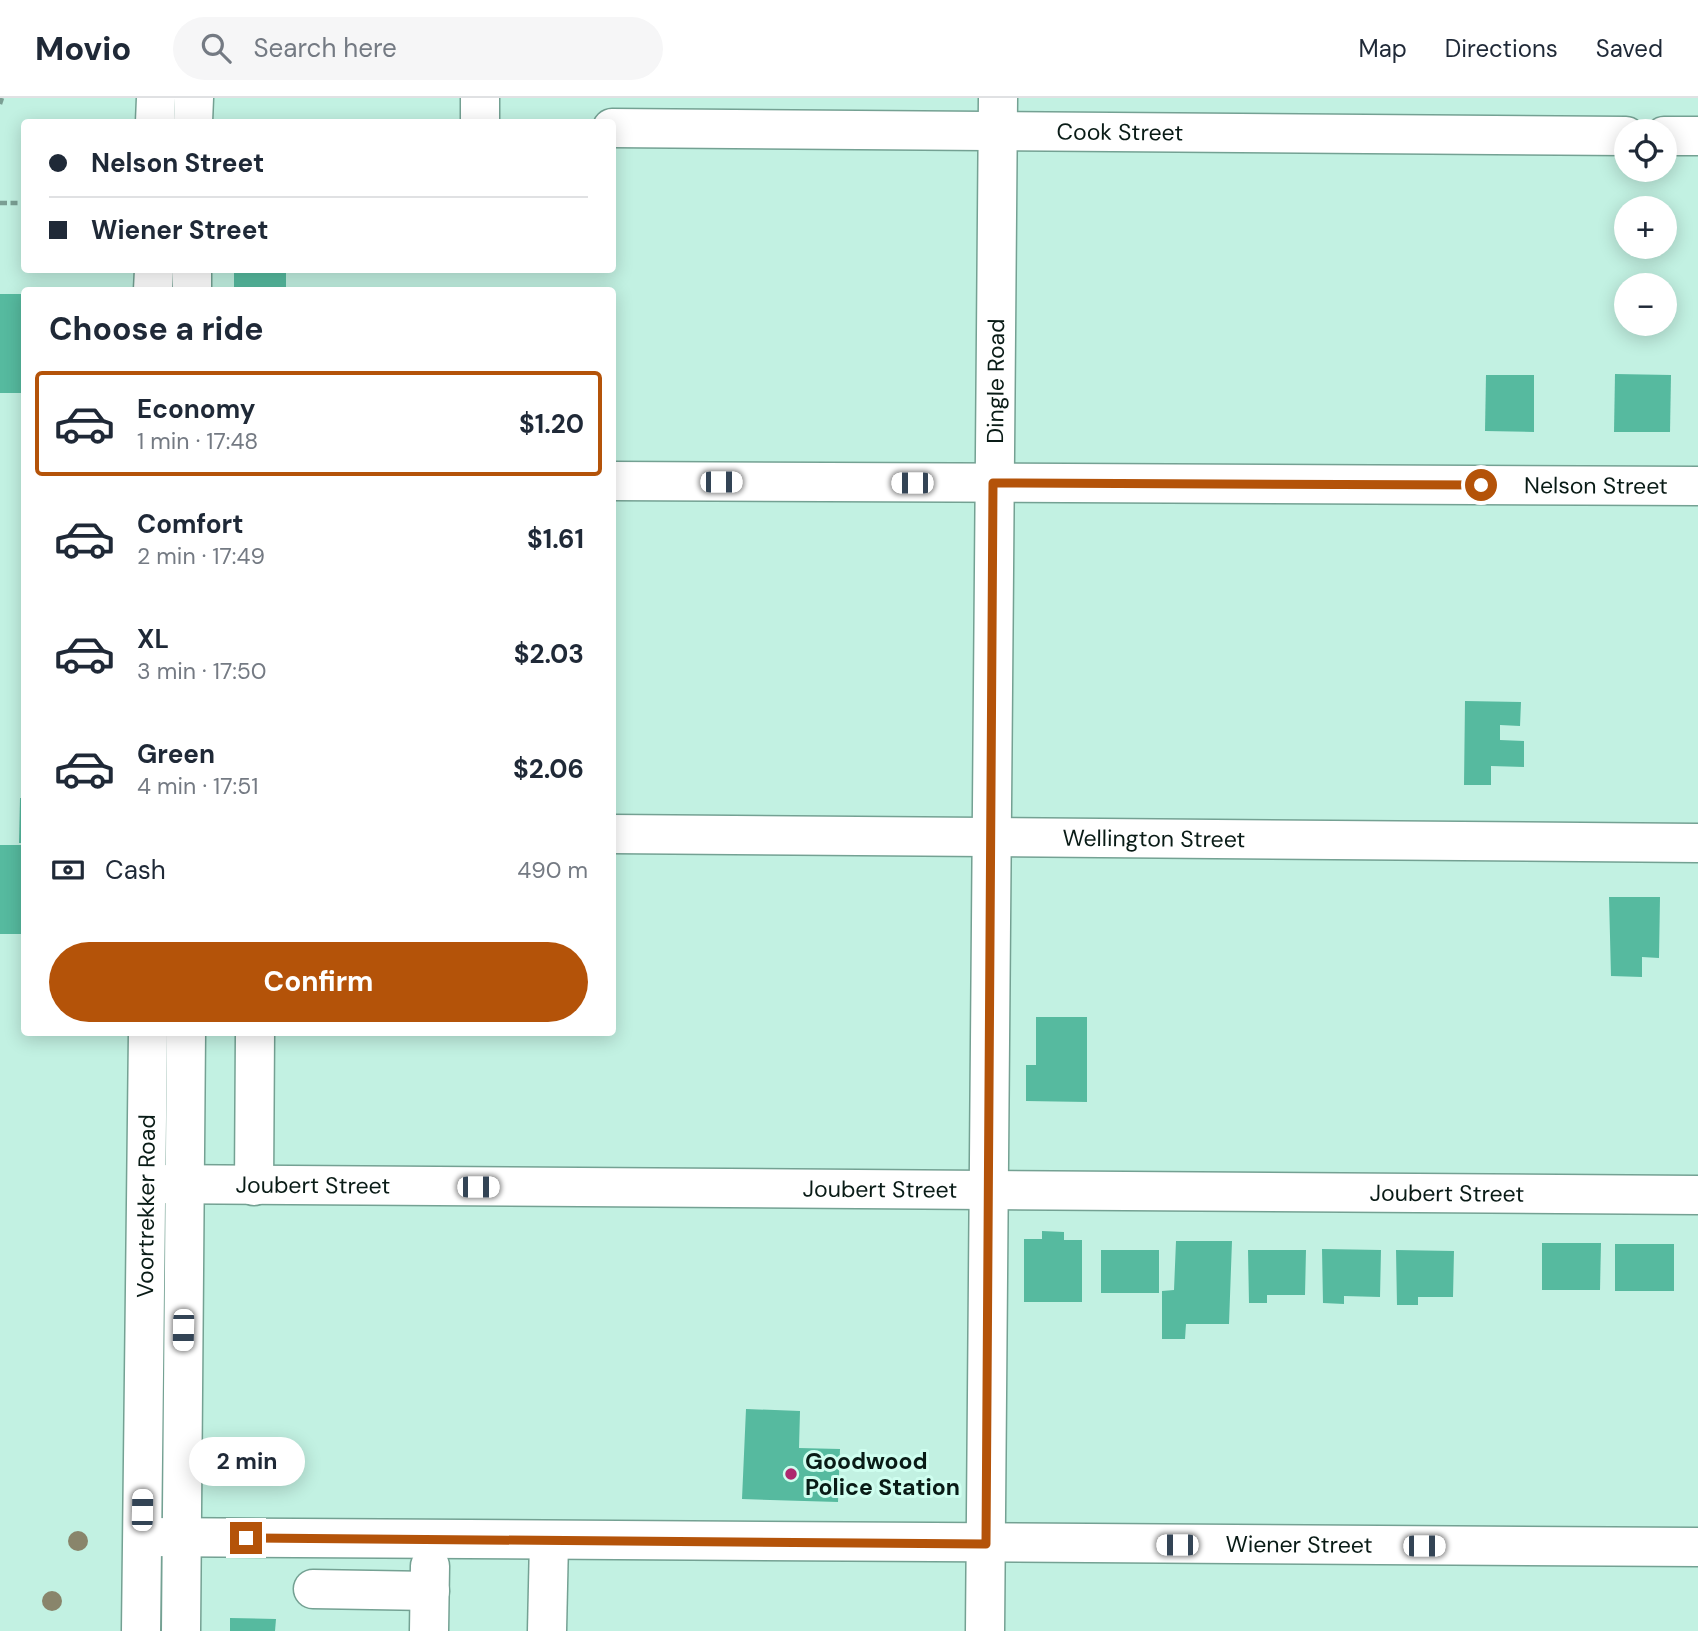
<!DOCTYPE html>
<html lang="en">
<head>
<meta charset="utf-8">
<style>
	:root { --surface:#fff; --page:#f6f6f7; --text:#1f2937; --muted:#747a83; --line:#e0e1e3; --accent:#b45309 }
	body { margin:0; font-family:"DM Sans",sans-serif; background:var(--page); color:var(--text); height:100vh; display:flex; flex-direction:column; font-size:26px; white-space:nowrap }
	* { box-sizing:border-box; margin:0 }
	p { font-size:23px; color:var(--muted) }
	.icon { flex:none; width:38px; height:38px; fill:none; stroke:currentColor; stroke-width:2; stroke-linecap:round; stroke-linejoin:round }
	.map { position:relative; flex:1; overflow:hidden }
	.details { position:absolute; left:21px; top:189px; width:595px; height:749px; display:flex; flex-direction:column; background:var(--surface); border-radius:7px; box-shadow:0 4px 18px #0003 }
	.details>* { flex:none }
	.banner { position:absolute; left:21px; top:21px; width:595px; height:154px; border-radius:7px; box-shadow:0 4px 18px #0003; display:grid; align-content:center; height:154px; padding:0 28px; background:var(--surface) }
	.controls { position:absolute; left:1614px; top:21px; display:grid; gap:14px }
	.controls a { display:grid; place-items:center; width:63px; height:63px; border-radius:50%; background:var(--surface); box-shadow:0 4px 18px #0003; font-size:35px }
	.end { position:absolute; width:32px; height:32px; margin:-16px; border:9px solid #b45309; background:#fff; box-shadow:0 0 0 4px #fff }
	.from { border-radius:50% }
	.bubble { position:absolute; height:49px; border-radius:24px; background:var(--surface); box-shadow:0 4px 18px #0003; font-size:23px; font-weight:700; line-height:49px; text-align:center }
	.car { position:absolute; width:21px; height:42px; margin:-21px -10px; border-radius:9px; box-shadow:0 0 5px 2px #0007; background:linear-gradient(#fff 24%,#345 0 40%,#fff 0 76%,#345 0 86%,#fff 0) }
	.banner b { display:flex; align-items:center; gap:24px; height:66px; font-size:26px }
	.banner b+b { border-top:2px solid var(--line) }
	.banner i { width:18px; height:18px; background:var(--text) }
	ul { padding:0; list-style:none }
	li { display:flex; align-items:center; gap:21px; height:105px; margin:0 14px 10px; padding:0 14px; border:4px solid transparent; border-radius:7px }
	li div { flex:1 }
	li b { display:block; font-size:26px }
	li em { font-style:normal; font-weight:700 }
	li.selected { border-color:var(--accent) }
	li>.icon { width:63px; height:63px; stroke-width:1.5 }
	h2 { padding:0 28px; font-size:32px; line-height:84px }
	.pay { display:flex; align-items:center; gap:18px; height:77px; padding:0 28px; font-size:26px }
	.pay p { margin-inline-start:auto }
	.primary-button { display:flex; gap:14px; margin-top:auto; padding:14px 28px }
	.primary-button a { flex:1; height:80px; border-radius:42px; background:var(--accent); color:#fff; font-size:28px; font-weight:700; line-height:80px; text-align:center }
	header { display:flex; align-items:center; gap:42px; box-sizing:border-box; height:98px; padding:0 35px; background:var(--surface); border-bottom:2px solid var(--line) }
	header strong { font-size:33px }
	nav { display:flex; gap:38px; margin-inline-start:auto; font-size:24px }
	.search { width:490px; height:63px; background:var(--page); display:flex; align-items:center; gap:18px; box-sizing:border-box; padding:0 24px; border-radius:38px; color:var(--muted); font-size:26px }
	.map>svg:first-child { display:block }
	.building { fill:#56ba9f }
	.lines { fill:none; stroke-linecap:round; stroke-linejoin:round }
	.minor-casing { stroke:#74a193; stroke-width:41 }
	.major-casing { stroke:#74a193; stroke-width:41 }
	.path { stroke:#7b9f94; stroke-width:4.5; stroke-dasharray:7 3.5; stroke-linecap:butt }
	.minor { stroke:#fff; stroke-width:38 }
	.major { stroke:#fff; stroke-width:38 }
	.tree { fill:#89856b }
	.route { stroke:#b45309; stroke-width:9 }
	.poi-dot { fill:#ae286f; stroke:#cffeef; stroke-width:2.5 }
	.labels { text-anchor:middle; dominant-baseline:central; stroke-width:6; stroke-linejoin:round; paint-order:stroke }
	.street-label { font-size:23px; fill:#091b16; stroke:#cffeef }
	.poi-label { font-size:23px; font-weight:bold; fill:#091b16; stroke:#cffeef; text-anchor:start }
</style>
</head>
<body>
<header>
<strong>Movio</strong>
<div class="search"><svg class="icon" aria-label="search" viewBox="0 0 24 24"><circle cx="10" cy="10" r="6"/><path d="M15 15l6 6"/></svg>Search here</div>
<nav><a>Map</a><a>Directions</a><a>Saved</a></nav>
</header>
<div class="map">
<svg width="1698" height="1533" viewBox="0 0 1698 1533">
	<rect width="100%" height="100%" fill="#c2f1e2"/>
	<g class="building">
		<rect x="234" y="172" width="52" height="20"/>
		<rect x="0" y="196" width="24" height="99"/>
		<path d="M1615,276L1671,277L1670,334H1614Z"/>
		<path d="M1486,277H1534V334L1485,333Z"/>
		<path d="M1465,603L1521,604L1520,628L1500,627V642L1524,643V669L1491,668V687H1464Z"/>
		<path d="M20,700H24V745H19Z"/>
		<rect x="0" y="747" width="24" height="89"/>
		<path d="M1609,799H1660L1659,860L1642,859V879L1611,878Z"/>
		<path d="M1036,919H1087V1004L1026,1003V967H1036Z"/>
		<path d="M40,934H97V938L40,937Z"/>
		<path d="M1042,1133L1064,1134V1142H1082V1204H1024V1141H1042Z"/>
		<path d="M1176,1143H1232L1229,1226H1186L1185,1241H1162V1193L1174,1192Z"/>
		<path d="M1542,1145H1601L1600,1192H1542Z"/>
		<rect x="1615" y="1146" width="59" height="47"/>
		<path d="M1322,1151L1381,1152L1380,1199L1344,1198V1206L1323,1205Z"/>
		<rect x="1101" y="1152" width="58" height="43"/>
		<path d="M1248,1152H1306L1305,1197H1267V1205H1249Z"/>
		<path d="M1396,1152L1454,1153L1453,1199H1418V1207H1397Z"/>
		<path d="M746,1311L800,1313L799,1350L840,1351L838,1404L742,1401Z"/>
		<path d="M230,1520L276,1521L275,1533H230Z"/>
	</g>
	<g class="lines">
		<g class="minor-casing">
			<g id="minor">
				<path d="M480,24V0"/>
				<path id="s1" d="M612,30L1626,38"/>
				<path d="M1664,38H1698"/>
				<path id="s2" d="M612,383L1698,388"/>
				<path id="s3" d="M612,736L1698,745"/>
				<path id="s4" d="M152,1086L1698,1097"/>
				<path d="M254,1088L255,934"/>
				<path id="s5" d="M147,1439L1698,1449"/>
				<path d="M313,1491L430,1493"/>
				<path d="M429,1533L430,1468"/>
				<path d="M547,1533L549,1443"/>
				<path id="s6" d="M985,1533L998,0"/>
			</g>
		</g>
		<g class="major-casing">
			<g id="major">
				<path d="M155,24L156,0"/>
				<path d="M193,24L194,0"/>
				<path d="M153,192L154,172"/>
				<path d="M192,192V172"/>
				<path id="s7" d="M141,1533L148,934"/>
				<path d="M181,1533L186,934"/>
			</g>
		</g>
		<g class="path">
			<path d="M0,6L2,0"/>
			<path d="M0,105H24"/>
		</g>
		<use href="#minor" class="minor"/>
		<use href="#major" class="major"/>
	</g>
	<g class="tree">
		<circle cx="78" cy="1443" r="10"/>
		<circle cx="52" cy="1503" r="10"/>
	</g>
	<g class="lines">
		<path class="route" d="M246,1440L986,1446L993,385L1481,387"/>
	</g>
	<circle class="poi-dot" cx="791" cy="1376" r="7"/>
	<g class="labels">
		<g class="street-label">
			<text stroke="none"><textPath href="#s1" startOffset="508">Cook Street</textPath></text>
			<text stroke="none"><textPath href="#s6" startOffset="1250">Dingle Road</textPath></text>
			<text stroke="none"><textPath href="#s2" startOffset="984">Nelson Street</textPath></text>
			<text stroke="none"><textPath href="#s3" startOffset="542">Wellington Street</textPath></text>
			<text stroke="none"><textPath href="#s4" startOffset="161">Joubert Street</textPath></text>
			<text stroke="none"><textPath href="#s4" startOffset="728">Joubert Street</textPath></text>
			<text stroke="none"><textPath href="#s4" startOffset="1295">Joubert Street</textPath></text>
			<text stroke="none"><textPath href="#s7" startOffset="425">Voortrekker Road</textPath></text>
			<text stroke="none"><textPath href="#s5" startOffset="1152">Wiener Street</textPath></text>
		</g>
		<g class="poi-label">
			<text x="805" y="1363">Goodwood<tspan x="805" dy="26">Police Station</tspan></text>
		</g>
	</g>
</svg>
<div class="controls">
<a><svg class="icon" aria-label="locate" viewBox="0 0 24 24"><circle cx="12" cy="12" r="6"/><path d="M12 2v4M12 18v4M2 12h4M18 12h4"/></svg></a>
<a>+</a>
<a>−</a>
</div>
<i class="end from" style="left:1481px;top:387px"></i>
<i class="end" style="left:246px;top:1440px"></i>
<div class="bubble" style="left:189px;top:1339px;width:116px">2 min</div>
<i class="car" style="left:721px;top:384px;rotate:90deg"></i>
<i class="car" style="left:912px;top:385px;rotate:270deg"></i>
<i class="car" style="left:478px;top:1089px;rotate:90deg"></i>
<i class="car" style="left:183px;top:1232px;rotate:181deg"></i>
<i class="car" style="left:142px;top:1412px;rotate:1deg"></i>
<i class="car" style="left:1177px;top:1447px;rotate:270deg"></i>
<i class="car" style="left:1424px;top:1448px;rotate:90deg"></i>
<div class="banner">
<b><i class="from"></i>Nelson Street</b>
<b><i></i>Wiener Street</b>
</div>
<section class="details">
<h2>Choose a ride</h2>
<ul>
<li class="selected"><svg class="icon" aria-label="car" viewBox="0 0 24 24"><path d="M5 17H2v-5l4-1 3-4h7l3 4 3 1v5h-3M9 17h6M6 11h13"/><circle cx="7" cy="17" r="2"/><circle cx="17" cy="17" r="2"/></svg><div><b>Economy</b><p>1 min · 17:48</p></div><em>$1.20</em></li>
<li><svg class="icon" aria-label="car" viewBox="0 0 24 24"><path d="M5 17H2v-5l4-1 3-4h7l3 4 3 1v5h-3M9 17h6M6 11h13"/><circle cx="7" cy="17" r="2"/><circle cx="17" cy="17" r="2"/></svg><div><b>Comfort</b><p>2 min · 17:49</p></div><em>$1.61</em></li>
<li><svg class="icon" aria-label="car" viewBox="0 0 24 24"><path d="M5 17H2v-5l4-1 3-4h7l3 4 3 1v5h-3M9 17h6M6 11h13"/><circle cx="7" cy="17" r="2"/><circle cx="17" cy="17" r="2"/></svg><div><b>XL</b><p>3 min · 17:50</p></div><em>$2.03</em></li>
<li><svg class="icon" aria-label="car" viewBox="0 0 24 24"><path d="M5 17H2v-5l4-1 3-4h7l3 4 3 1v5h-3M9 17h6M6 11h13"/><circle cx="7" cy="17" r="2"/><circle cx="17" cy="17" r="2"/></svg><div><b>Green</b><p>4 min · 17:51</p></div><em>$2.06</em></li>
</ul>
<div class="pay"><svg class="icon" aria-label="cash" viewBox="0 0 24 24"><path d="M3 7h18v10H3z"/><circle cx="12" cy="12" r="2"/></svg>Cash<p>490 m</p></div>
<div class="primary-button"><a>Confirm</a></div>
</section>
</div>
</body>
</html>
